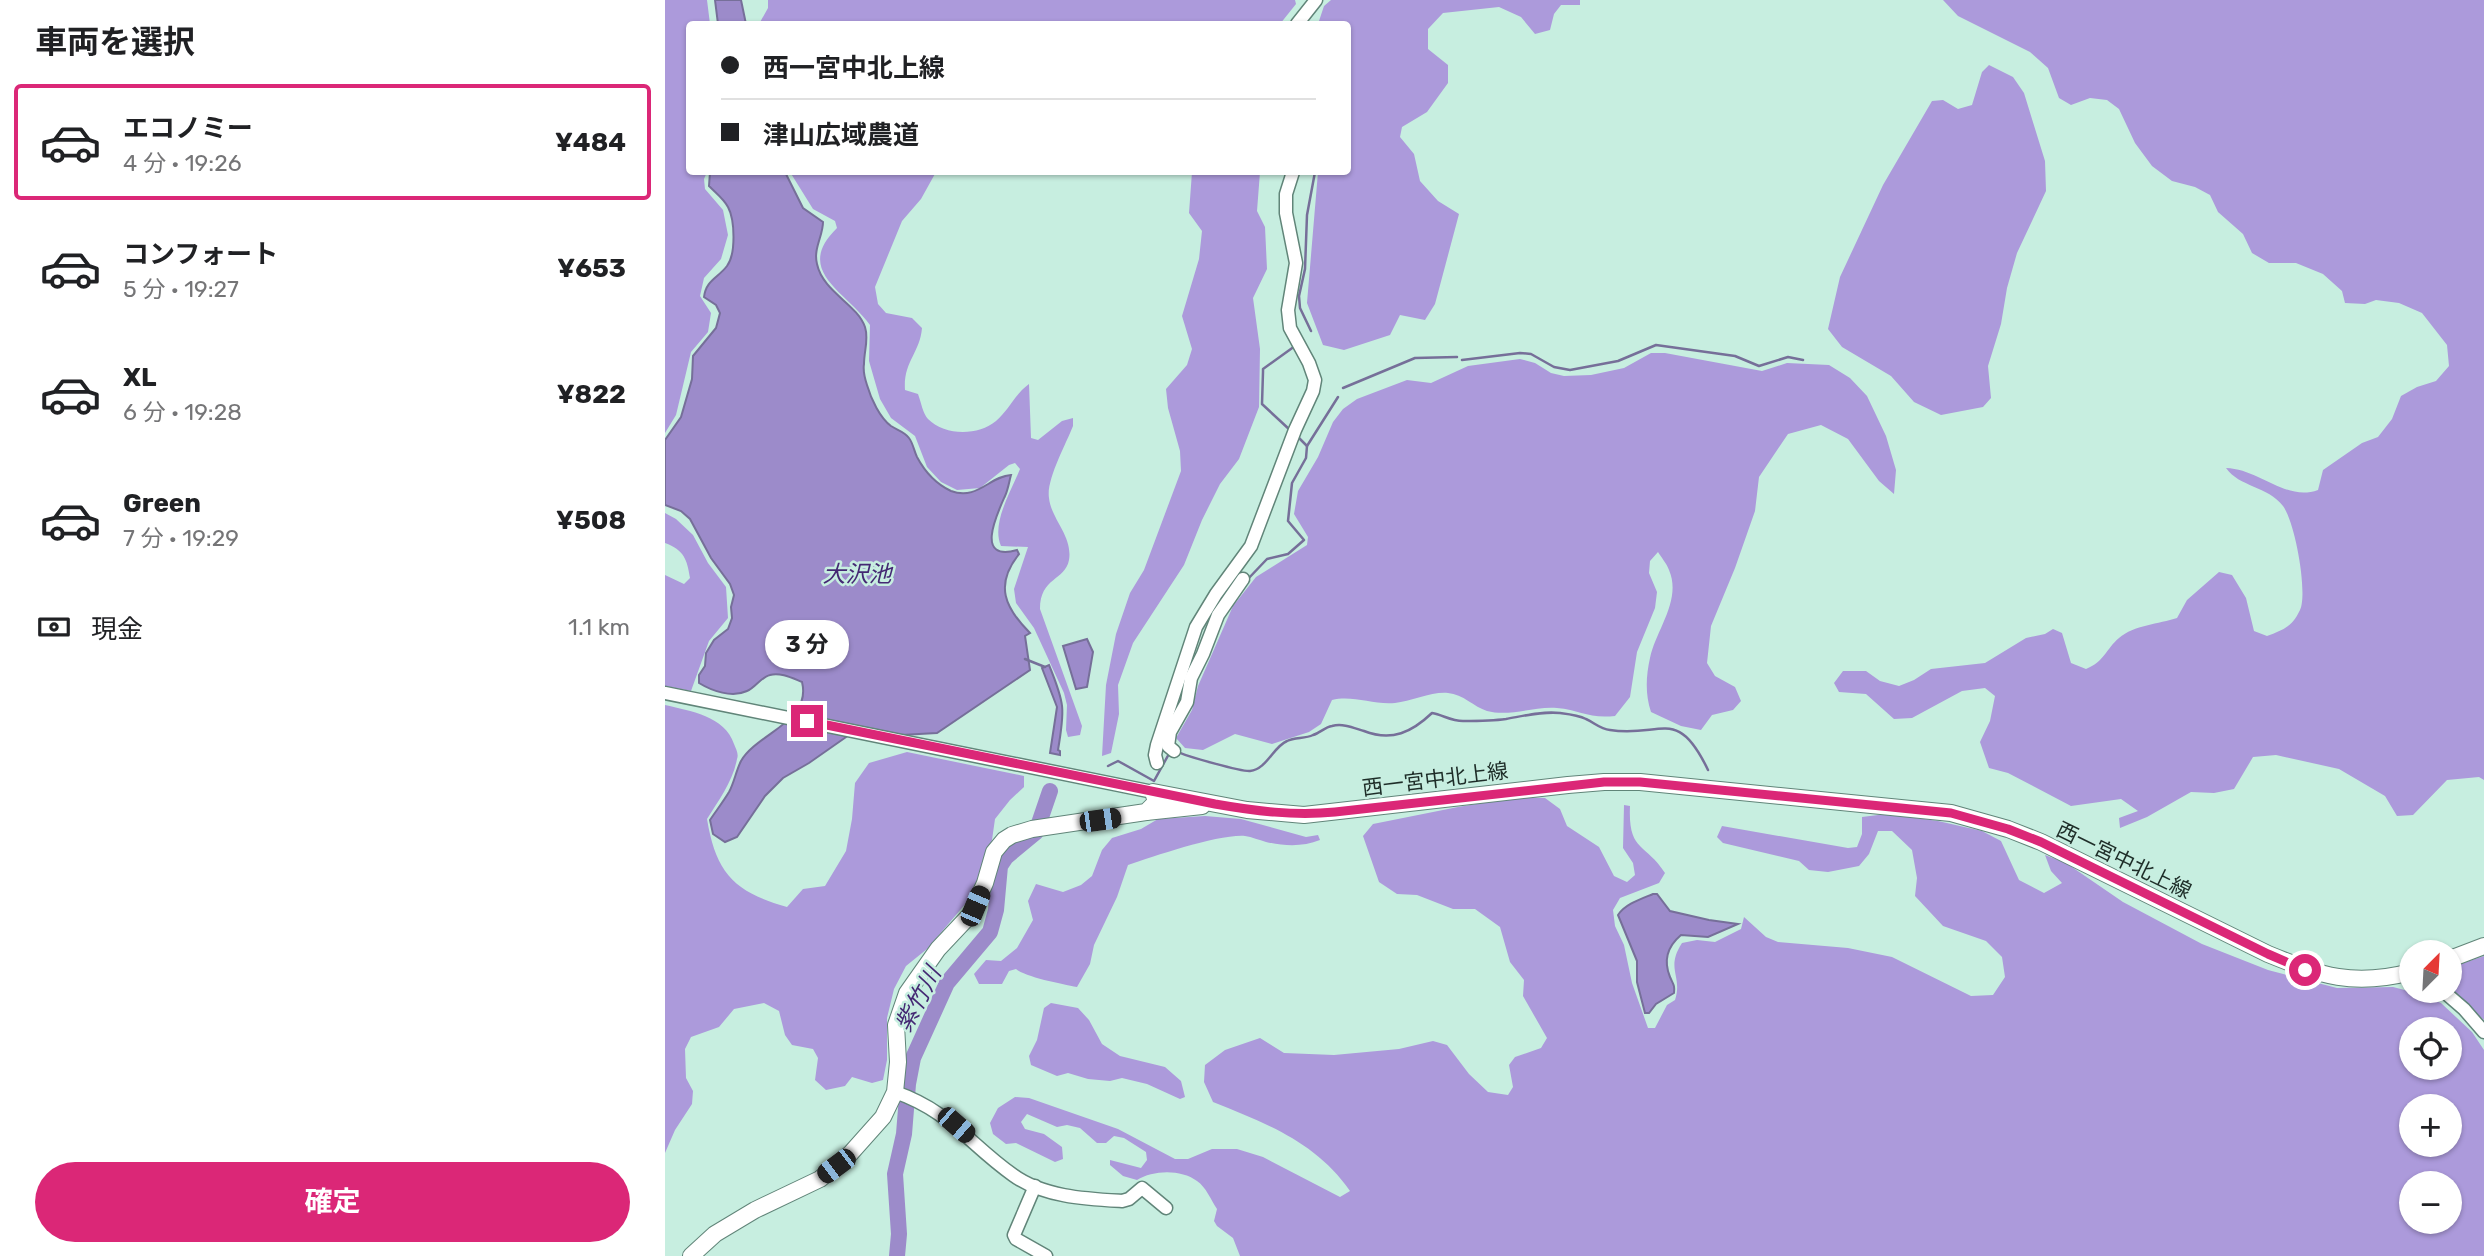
<!DOCTYPE html>
<html lang="ja">
<head>
<meta charset="utf-8">
<style>
	:root { --surface:#fff; --page:#f2f2f2; --text:#202124; --muted:#757577; --line:#e0e0e0; --accent:#db2777 }
	body { margin:0; font-family:Rubik,"Noto Sans JP",sans-serif; background:var(--page); color:var(--text); height:100vh; display:flex; flex-direction:column; font-size:26px; white-space:nowrap }
	* { box-sizing:border-box; margin:0 }
	p { font-size:23px; color:var(--muted) }
	.icon { flex:none; width:38px; height:38px; fill:none; stroke:currentColor; stroke-width:2; stroke-linecap:round; stroke-linejoin:round }
	.map { position:relative; flex:1; overflow:hidden }
	.details { display:flex; flex-direction:column; background:var(--surface); width:665px }
	.details>* { flex:none }
	.banner { position:absolute; left:21px; top:21px; width:665px; height:154px; border-radius:7px; box-shadow:0 2px 5px #0004; display:grid; align-content:center; height:154px; padding:0 35px; background:var(--surface) }
	.needle { width:46px; rotate:24deg }
	.fabs { position:absolute; left:1734px; top:940px; display:grid; gap:14px }
	.fabs a { display:grid; place-items:center; width:63px; height:63px; border-radius:50%; background:var(--surface); box-shadow:0 2px 5px #0004; font-size:35px }
	.end { position:absolute; width:32px; height:32px; margin:-16px; border:9px solid #db2777; background:#fff; box-shadow:0 0 0 4px #fff }
	.from { border-radius:50% }
	.bubble { position:absolute; height:49px; border-radius:24px; background:var(--surface); box-shadow:0 2px 5px #0004; font-size:23px; font-weight:700; line-height:49px; text-align:center }
	.car { position:absolute; width:21px; height:42px; margin:-21px -10px; border-radius:9px; box-shadow:0 0 5px 2px #0007; background:linear-gradient(#222 24%,#8ab4d8 0 40%,#222 0 76%,#8ab4d8 0 86%,#222 0) }
	.banner b { display:flex; align-items:center; gap:24px; height:66px; font-size:26px }
	.banner b+b { border-top:2px solid var(--line) }
	.banner i { width:18px; height:18px; background:var(--text) }
	ul { padding:0; list-style:none }
	li { display:flex; align-items:center; gap:21px; height:116px; margin:0 14px 10px; padding:0 21px; border:4px solid transparent; border-radius:7px }
	li div { flex:1 }
	li b { display:block; font-size:26px }
	li em { font-style:normal; font-weight:700 }
	li.current { border-color:var(--accent) }
	li>.icon { width:63px; height:63px; stroke-width:1.5 }
	h2 { padding:0 35px; font-size:32px; line-height:84px }
	.pay { display:flex; align-items:center; gap:18px; height:77px; padding:0 35px; font-size:26px }
	.pay p { margin-inline-start:auto }
	.primary-button { display:flex; gap:14px; margin-top:auto; padding:14px 35px }
	.primary-button a { flex:1; height:80px; border-radius:42px; background:var(--accent); color:#fff; font-size:28px; font-weight:700; line-height:80px; text-align:center }
	main { display:flex; flex:1; min-height:0 }
	.map>svg:first-child { display:block }
	.forest { fill:#ac9adb; fill-rule:evenodd }
	.water { fill:#9c8bca; stroke:#766f99; stroke-width:2 }
	.lines { fill:none; stroke-linecap:round; stroke-linejoin:round }
	.stream { stroke:#766f99; stroke-width:2.5 }
	.river { stroke:#9c8bca; stroke-width:16 }
	.minor-casing { stroke:#618579; stroke-width:15 }
	.major-casing { stroke:#618579; stroke-width:18 }
	.minor { stroke:#fff; stroke-width:12 }
	.major { stroke:#fff; stroke-width:16 }
	.route { stroke:#db2777; stroke-width:9 }
	.labels { text-anchor:middle; dominant-baseline:central; stroke-width:5; stroke-linejoin:round; paint-order:stroke }
	.street-label { font-size:21px; fill:#1e2d28; stroke:#c7eee0 }
	.water-label { font-size:23px; font-style:italic; fill:#442873; stroke:#c7eee0 }
</style>
</head>
<body>
<main>
<section class="details">
<h2>車両を選択</h2>
<ul>
<li class="current"><svg class="icon" aria-label="car" viewBox="0 0 24 24"><path d="M5 17H2v-5l4-1 3-4h7l3 4 3 1v5h-3M9 17h6M6 11h13"/><circle cx="7" cy="17" r="2"/><circle cx="17" cy="17" r="2"/></svg><div><b>エコノミー</b><p>4 分 · 19:26</p></div><em>¥484</em></li>
<li><svg class="icon" aria-label="car" viewBox="0 0 24 24"><path d="M5 17H2v-5l4-1 3-4h7l3 4 3 1v5h-3M9 17h6M6 11h13"/><circle cx="7" cy="17" r="2"/><circle cx="17" cy="17" r="2"/></svg><div><b>コンフォート</b><p>5 分 · 19:27</p></div><em>¥653</em></li>
<li><svg class="icon" aria-label="car" viewBox="0 0 24 24"><path d="M5 17H2v-5l4-1 3-4h7l3 4 3 1v5h-3M9 17h6M6 11h13"/><circle cx="7" cy="17" r="2"/><circle cx="17" cy="17" r="2"/></svg><div><b>XL</b><p>6 分 · 19:28</p></div><em>¥822</em></li>
<li><svg class="icon" aria-label="car" viewBox="0 0 24 24"><path d="M5 17H2v-5l4-1 3-4h7l3 4 3 1v5h-3M9 17h6M6 11h13"/><circle cx="7" cy="17" r="2"/><circle cx="17" cy="17" r="2"/></svg><div><b>Green</b><p>7 分 · 19:29</p></div><em>¥508</em></li>
</ul>
<div class="pay"><svg class="icon" aria-label="cash" viewBox="0 0 24 24"><path d="M3 7h18v10H3z"/><circle cx="12" cy="12" r="2"/></svg>現金<p>1.1 km</p></div>
<div class="primary-button"><a>確定</a></div>
</section>
<div class="map">
<svg width="1819" height="1256" viewBox="0 0 1819 1256">
	<rect width="100%" height="100%" fill="#c7eee0"/>
	<g class="forest">
		<path d="M0,0H42L45,24H24V172H42L39,179L40,189L58,210L63,235L56,259L39,278L35,296L46,313L43,332L26,352L11,415L0,433Z"/>
		<path d="M103,0H630L631,4L615,24H94L103,8Z"/>
		<path d="M666,0H915V5H896L889,14L885,30L870,34L856,17L834,7L778,13L763,29V49L783,65V83L762,112L737,127L735,137L749,154L755,181L773,201L794,214L770,304L760,320L735,315L725,335L679,350L658,345L642,303L653,172H682V24H653L659,6Z"/>
		<path d="M1278,0H1819V780L1814,777L1782,780L1748,815L1732,816L1720,796L1674,769L1611,755L1588,757L1569,789L1549,793L1526,792L1482,817L1455,828L1454,818L1473,811L1456,799L1406,806L1343,773L1324,768L1315,742L1325,721L1330,696L1320,688L1297,691L1247,718L1229,719L1201,694L1174,692L1169,683L1178,671H1201L1215,681L1234,686L1249,680L1266,669L1320,663L1361,638L1380,634L1388,629L1397,633L1406,663L1421,669C1439,662 1441,649 1454,638C1469,625 1494,624 1512,618L1522,600L1554,572L1567,575L1581,598L1589,631L1602,636C1618,630 1627,627 1635,610C1643,593 1630,522 1618,506C1603,486 1574,487 1561,468C1595,469 1621,502 1653,490L1658,470L1697,443L1713,437L1727,419L1736,396L1752,387L1771,381L1784,366L1782,345L1757,313L1734,303L1711,300L1700,304L1680,303L1677,291L1658,274L1631,263H1604L1587,253L1578,234L1553,212L1545,195L1530,187L1507,181L1487,166L1470,143L1454,109L1442,100L1425,98L1406,105L1394,98L1383,68L1365,52L1293,16Z"/>
		<path d="M1324,65L1348,77L1359,93L1380,161L1381,191L1352,253L1342,288L1336,324L1323,366L1326,398L1318,407L1276,415L1249,402L1226,376L1177,347L1163,329L1175,277L1218,185L1267,101L1278,100L1293,109L1307,105L1317,72Z"/>
		<path d="M125,172H271L256,199L237,221L210,287L213,304L221,313L247,318L257,328C255,353 238,362 240,390L253,394C256,402 258,414 263,419C280,436 313,436 331,421C344,410 350,394 364,384L366,438L373,440L397,421L408,418V426C401,444 381,480 384,498C386,519 408,536 404,560C400,581 375,577 375,609L417,726L415,735L403,737L401,730L402,705L399,693L369,628L351,603L349,589L363,547L336,546C326,523 346,492 355,469L350,463L344,465L315,488L292,490L276,482L262,467L250,436L226,418L215,399L204,361L205,325C181,291 128,271 172,228L170,221L148,209Z"/>
		<path d="M527,172H595L592,211L600,227L602,269L588,298L595,349L594,407L574,459L555,484L537,520L519,565L468,643L453,685L454,714L446,753L437,756L441,685L451,634L465,593L479,570L516,471L515,451L503,408L501,389L522,365L527,349L517,316L534,259L537,231L524,213Z"/>
		<path d="M986,353H1000L1097,371L1122,363L1164,365L1185,378L1202,396L1221,436L1231,470L1229,494L1214,481L1183,439L1156,425L1123,434L1094,477L1090,511L1070,568L1046,626L1042,663L1050,676L1070,687L1076,701L1068,710L1047,715L1036,730L1016,726L986,712C980,694 981,676 985,658C991,630 1017,600 1004,570C1002,564 996,557 993,552L985,561L984,573L992,592L990,608L972,652L965,697L950,716C924,719 915,710 892,708C869,706 845,717 822,711C809,707 798,694 783,693C769,691 746,701 730,703C708,705 688,695 667,700L656,724L644,732L607,744L570,734L538,750L520,748L511,738L527,710L533,686L568,606L591,577L642,545L643,537L629,514L633,491L653,457L668,422L678,409L692,399L742,380L766,383L803,366L855,359L870,363L886,373L899,376L926,375L959,368Z"/>
		<path d="M0,513L11,519L28,535L43,563L61,587L63,618L44,641L26,691L0,686V575L19,584L25,578C22,559 19,550 0,543Z"/>
		<path d="M0,705C25,711 60,716 69,744C71,749 74,754 72,759C68,781 54,800 42,819C51,873 69,892 122,907L138,889L160,886L181,851L187,819L190,783L204,763L242,752L359,776V787L345,800L330,819L327,840L314,882L302,902L262,949L241,966L229,989L222,1018V1060L218,1080L207,1083L187,1077L180,1086L161,1090L150,1080L153,1058L148,1049L127,1045L120,1035L114,1011L99,1003L69,1009L54,1027L26,1037L20,1049L21,1078L28,1091L27,1104L10,1130L0,1153Z"/>
		<path d="M854,797L880,798L895,809L902,826L934,847L949,876L962,882L970,875L968,863L958,848L959,805L965,806C963,852 980,842 1000,873L994,883L955,898L948,910L950,926L959,945L967,983L983,1028H990L1002,1005L1010,1000C1018,976 1000,969 1017,943L1032,940L1050,942L1076,929L1079,917L1101,937L1113,942L1183,948L1227,957L1306,996L1328,995L1340,977L1337,957L1321,941L1278,926L1250,896L1252,878L1247,850L1227,831H1213L1204,854L1194,866L1163,872L1144,870L1134,861L1058,843L1052,837L1057,826L1183,848L1192,847L1197,834V817L1221,814L1273,821L1317,831L1336,841L1354,880L1379,893L1397,883L1386,871L1380,855L1401,863L1458,902L1537,944L1603,970L1672,988L1728,987L1755,994L1776,1003L1807,1032L1819,1050V1256H575L568,1238L552,1226L549,1221L552,1209C546,1200 541,1187 532,1181C516,1169 488,1170 472,1180L458,1176L445,1165V1160L476,1168L482,1160L481,1152L459,1138L449,1136L441,1143H432L415,1128L402,1125L392,1127L362,1114L356,1122L360,1129L379,1134L397,1147L398,1159L390,1162L351,1143L341,1144L328,1134L325,1123L333,1108L350,1097L364,1098L453,1129L510,1159H523L547,1149H572L598,1157L675,1197L685,1191C651,1142 600,1123 548,1102L539,1082L540,1065L560,1050L595,1038L619,1053L669,1055L734,1049L768,1041L782,1045L804,1074L823,1092L843,1095L848,1087L844,1065L850,1057L876,1048L882,1038L858,996L859,980L845,962L835,927L810,909H788L752,895L732,894L714,882L698,836L708,824L793,807ZM1746,1029H1785V1068H1746ZM1746,1106H1785V1144H1746ZM1746,1183H1785V1222H1746Z"/>
		<path d="M540,816L576,819L641,837L653,835L655,840C638,847 619,846 601,842C594,840 587,837 580,836C554,834 490,856 463,865L452,897L429,945L425,964L412,987C397,984 360,977 351,969L344,971L337,984H314L309,974L321,960L336,961L352,948L368,920L363,901L371,884L398,892L416,885L427,876L437,850L447,838L476,829L493,819Z"/>
		<path d="M1819,956V1020L1788,994L1787,967Z"/>
		<path d="M386,1003L413,1008L424,1020L437,1044L455,1056L500,1067L516,1081L520,1097L515,1099L482,1084L457,1078L445,1081L423,1079L403,1073L392,1076L366,1065L364,1056L372,1040L379,1008Z"/>
	</g>
	<g class="water">
		<path d="M50,0H76L81,24H53Z"/>
		<path d="M45,172H120L138,208L158,222C158,236 148,249 152,264C158,292 192,304 200,327C204,339 199,351 199,364C198,370 200,379 202,385C206,399 215,418 226,426C232,430 240,432 244,438C248,443 249,451 252,457C260,472 271,484 286,491C312,501 325,476 346,475C344,482 343,490 340,496C332,514 309,562 352,550L354,554C329,585 340,608 365,633L360,636L365,670L272,733L236,735L194,728L144,763L118,778L100,796L72,837L60,842L48,834L45,820C51,811 58,802 64,792C69,783 71,771 76,761C92,733 147,722 137,682C127,678 115,672 105,675C96,677 90,688 82,691C67,698 47,691 34,683V675L40,666L41,653L49,640L63,629L67,618L66,607L69,595L65,584L46,558L25,519L16,511L0,505V440L16,417L27,379L28,356L51,328L55,313L51,305L39,297C41,280 53,278 62,266C71,254 70,220 63,207C59,199 51,193 44,186Z"/>
		<path d="M422,639L428,652L422,687L411,689L398,646Z"/>
		<path d="M384,665C400,704 400,709 393,750L395,751V755L385,753L392,707L377,668Z"/>
		<path d="M988,894H992L1005,911L1044,920L1073,924L1043,937L1016,935C1003,946 998,960 1005,977C1008,984 1010,985 1009,993L991,1004L984,1013H980L972,982V961L953,915C960,904 976,899 988,894Z"/>
	</g>
	<g class="lines">
		<g class="stream">
			<path d="M646,331L635,308L634,296L640,269L642,215L650,172"/>
			<path d="M797,360L855,353L866,354L889,367L905,370L953,361L991,345L1070,356L1094,366L1123,357L1138,360"/>
			<path d="M678,388L750,358L792,357"/>
			<path d="M625,430L597,404L598,372V369L630,346"/>
			<path d="M633,437L642,446"/>
			<path d="M582,580L602,559L623,554L639,540L623,521L627,483L641,458L642,446L673,397"/>
			<path d="M360,659L380,667"/>
			<path d="M513,752C520,756 578,772 585,771C602,769 608,747 622,741C630,737 640,739 648,735C655,733 660,727 667,726C678,723 689,728 699,731C727,742 747,732 767,713C778,715 786,721 798,721C812,721 827,721 841,719C858,716 877,711 895,713C903,714 913,715 921,719C930,723 935,729 945,730C997,738 1012,705 1043,770"/>
			<path d="M443,766L453,761L489,781L505,752"/>
		</g>
		<path class="river" d="M232,1256L234,1234L230,1174L239,1134L243,1084L248,1058L282,983L325,932L331,910L335,866L341,857L371,832L385,791"/>
		<g class="minor-casing">
			<g id="minor">
				<path d="M632,24L651,0"/>
				<path d="M0,693L488,792"/>
				<path d="M509,751L503,746L505,732L522,702L526,678L538,654L553,615L578,579"/>
				<path d="M492,763L490,755L492,745L531,627L551,594L586,546L630,430L648,391L650,380L644,363L625,328L623,310L631,263L621,213V194L628,172"/>
				<path d="M1777,990L1799,1009L1819,1032"/>
				<path d="M230,1092C285,1111 304,1144 348,1175C378,1197 422,1199 457,1201L464,1199L477,1188L501,1208"/>
				<path d="M370,1186L349,1235L351,1239L381,1256"/>
			</g>
		</g>
		<g class="major-casing">
			<g id="major">
				<path d="M481,812L537,806"/>
				<path d="M1785,959L1819,946"/>
				<path d="M26,1256L50,1234L90,1210L155,1179L185,1154L218,1117L230,1092L233,1062L231,1025L242,993L273,949L306,914L320,883L329,852L339,840L347,835L367,829L481,812L491,802L488,792L582,810L639,815L903,785L939,782H975L1286,813L1343,829L1376,842L1603,954C1657,976 1688,987 1746,972"/>
			</g>
		</g>
		<use href="#minor" class="minor"/>
		<use href="#major" class="major"/>
	</g>
	<g class="lines">
		<path class="route" d="M142,721L550,804C590,811 629,816 670,812L939,782H975L1286,813L1343,829L1376,842L1603,954L1640,970"/>
	</g>
	<g class="labels">
		<g class="street-label">
			<text transform="translate(770 779) rotate(-7)">西一宮中北上線</text>
			<text transform="translate(1459 860) rotate(26)">西一宮中北上線</text>
		</g>
		<g class="water-label">
			<text x="192" y="574">大沢池</text>
			<text transform="translate(253 999) rotate(-62)">紫竹川</text>
		</g>
	</g>
</svg>
<div class="fabs">
<a><svg class="needle" viewBox="-14 -14 28 28"><path d="M0-13l5 13h-10z" fill="#e53935"/><path d="M0 13l5-13h-10z" fill="#757577"/></svg></a>
<a><svg class="icon" aria-label="locate" viewBox="0 0 24 24"><circle cx="12" cy="12" r="6"/><path d="M12 2v4M12 18v4M2 12h4M18 12h4"/></svg></a>
<a>+</a>
<a>−</a>
</div>
<i class="end from" style="left:1640px;top:970px"></i>
<i class="end" style="left:142px;top:721px"></i>
<div class="bubble" style="left:100px;top:620px;width:84px">3 分</div>
<i class="car" style="left:435px;top:820px;rotate:82deg"></i>
<i class="car" style="left:310px;top:906px;rotate:23deg"></i>
<i class="car" style="left:291px;top:1125px;rotate:131deg"></i>
<i class="car" style="left:171px;top:1166px;rotate:233deg"></i>
<div class="banner">
<b><i class="from"></i>西一宮中北上線</b>
<b><i></i>津山広域農道</b>
</div>
</div>
</main>
</body>
</html>
